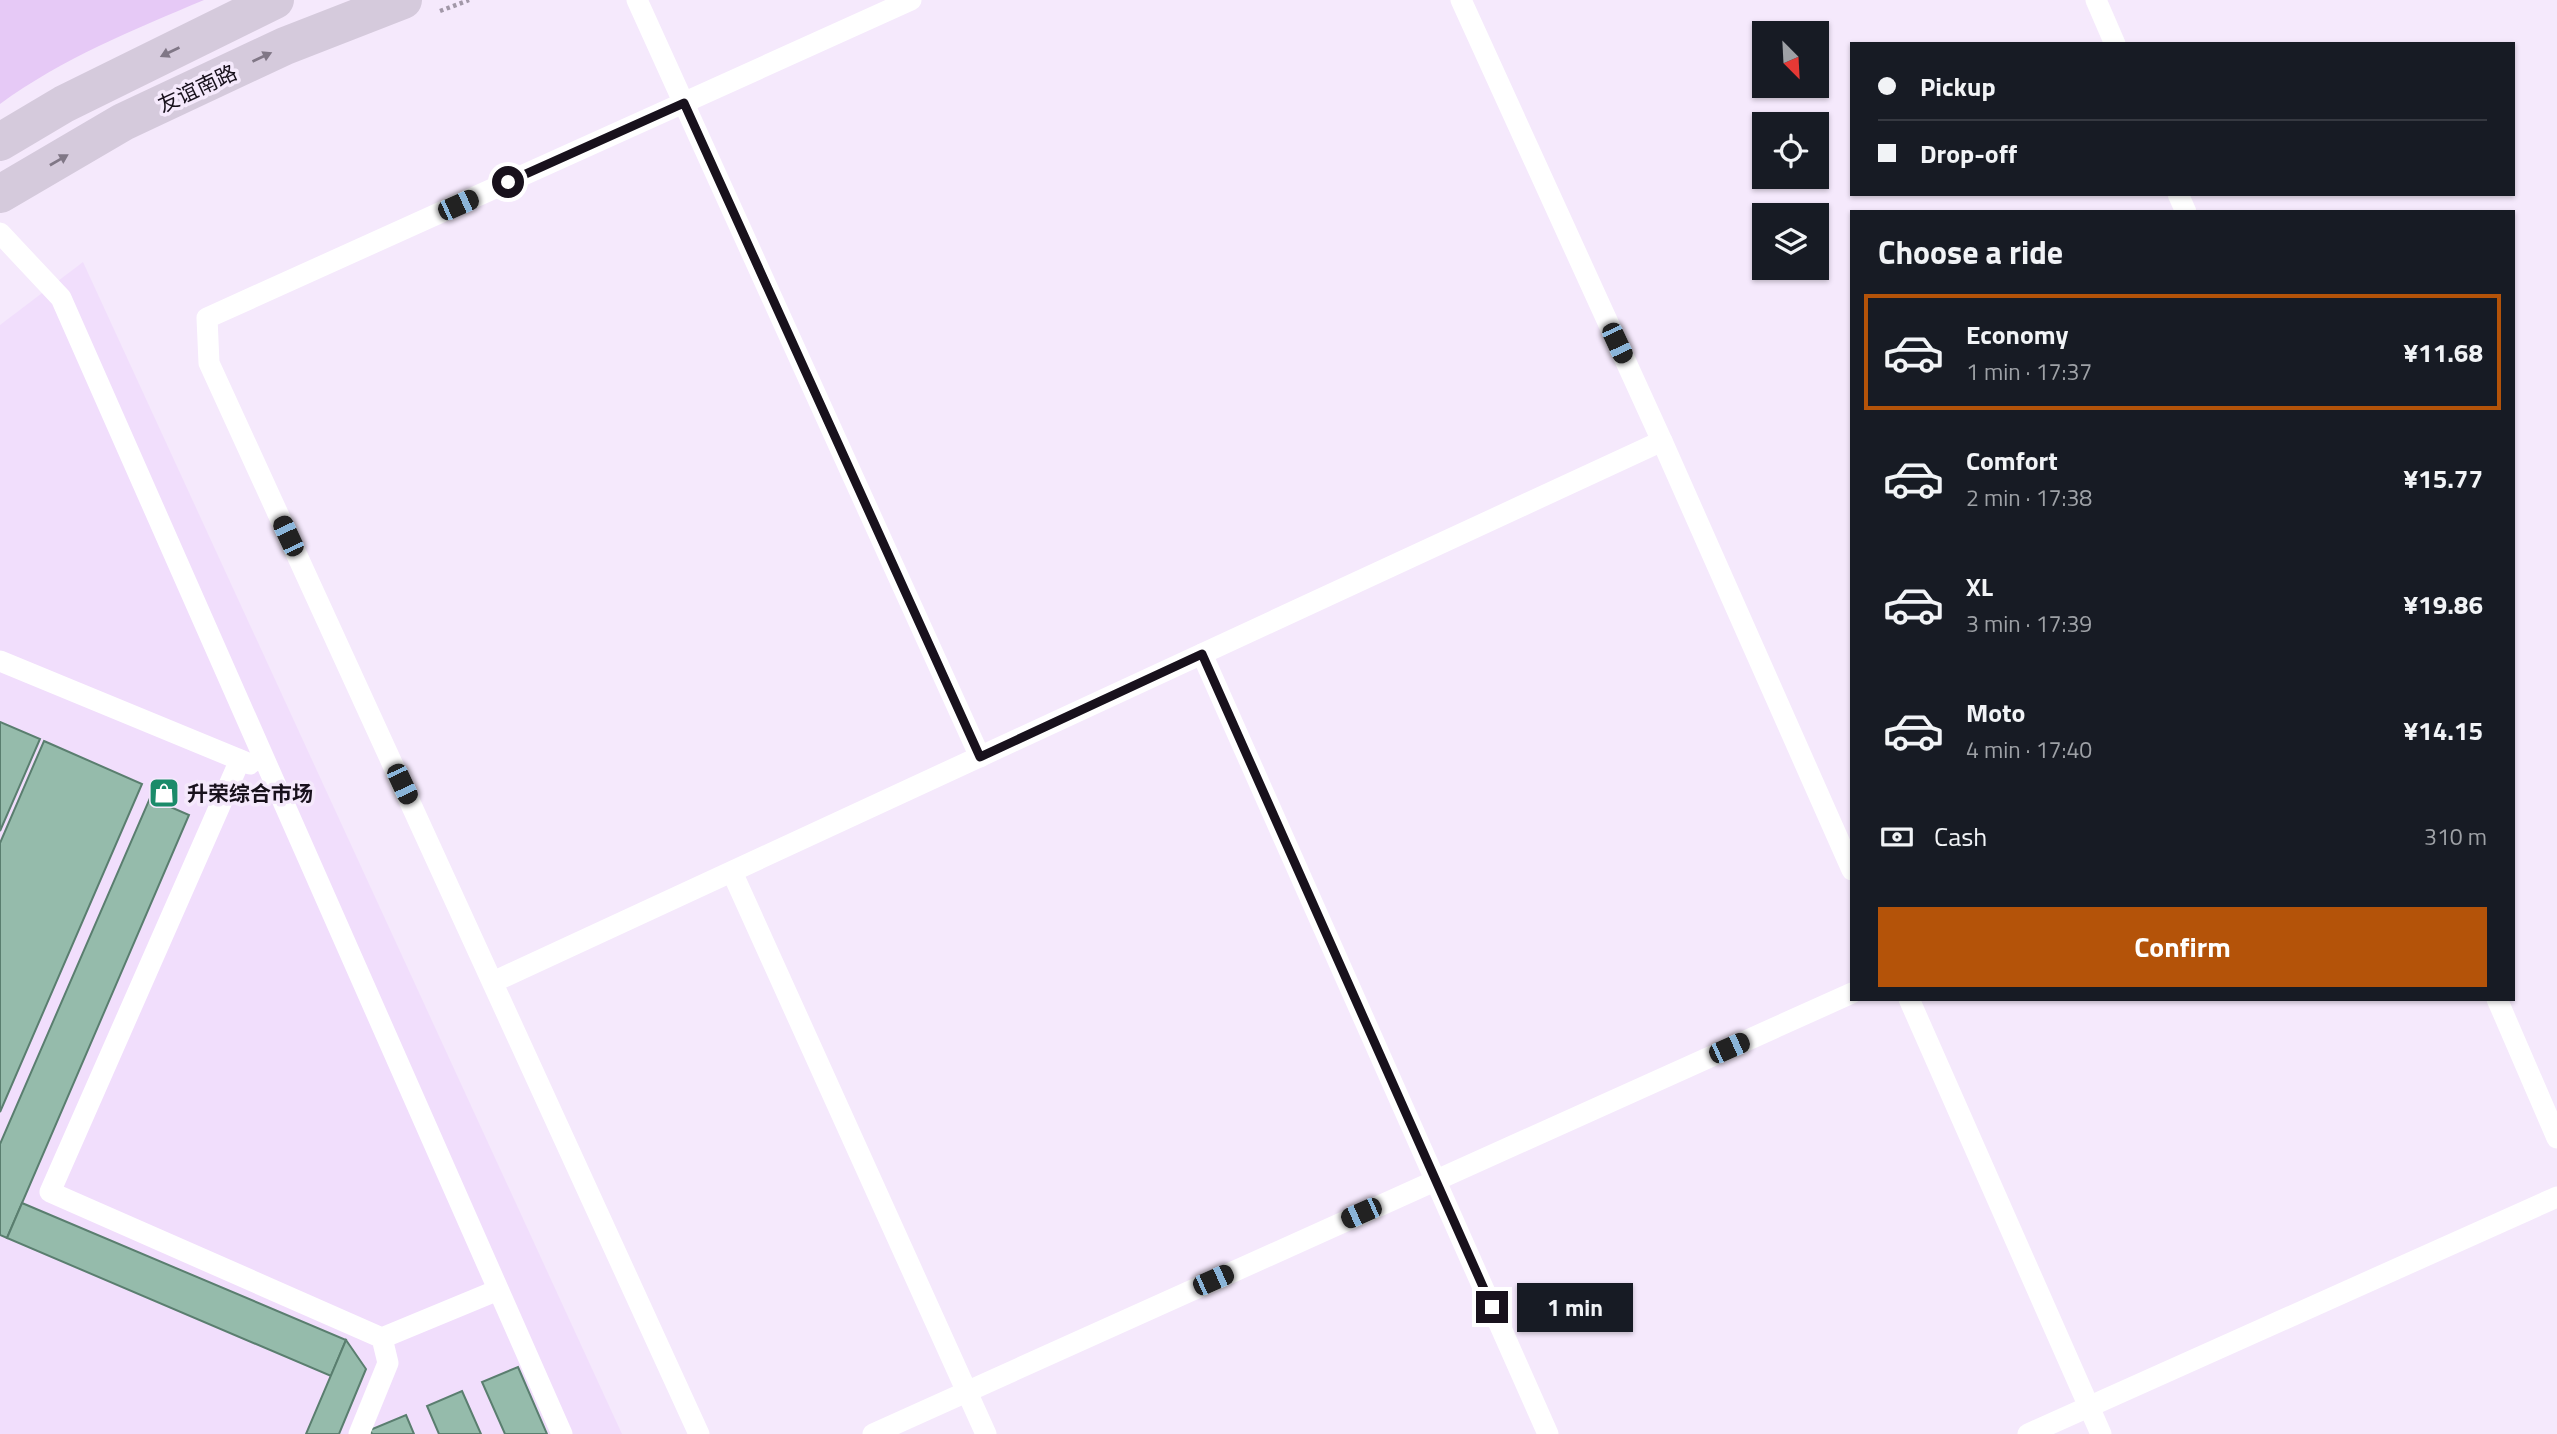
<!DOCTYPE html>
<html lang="en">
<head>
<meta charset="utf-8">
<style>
	:root { --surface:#171b24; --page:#20242c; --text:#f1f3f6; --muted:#9ea1a6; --line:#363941; --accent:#b45309 }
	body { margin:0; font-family:"Titillium Web","Noto Sans SC",sans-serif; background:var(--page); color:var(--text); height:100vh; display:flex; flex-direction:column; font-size:26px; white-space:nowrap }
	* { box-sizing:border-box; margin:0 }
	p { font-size:23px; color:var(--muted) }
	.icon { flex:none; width:38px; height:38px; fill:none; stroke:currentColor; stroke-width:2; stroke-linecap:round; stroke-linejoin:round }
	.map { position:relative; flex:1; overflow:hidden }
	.drawer { position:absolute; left:1850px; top:210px; width:665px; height:791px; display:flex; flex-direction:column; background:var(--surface); border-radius:0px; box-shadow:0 2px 5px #0004 }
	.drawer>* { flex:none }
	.guide { position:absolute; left:1850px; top:42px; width:665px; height:154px; border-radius:0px; box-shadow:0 2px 5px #0004; display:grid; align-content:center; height:154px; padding:0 28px; background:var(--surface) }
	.needle { width:46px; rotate:156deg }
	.buttons { position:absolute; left:1752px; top:21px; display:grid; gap:14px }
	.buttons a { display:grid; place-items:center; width:77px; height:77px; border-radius:0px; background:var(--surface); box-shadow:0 2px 5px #0004; font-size:35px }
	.end { position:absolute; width:32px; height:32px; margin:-16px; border:9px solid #18111c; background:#fff; box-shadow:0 0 0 4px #fff }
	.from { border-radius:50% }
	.bubble { position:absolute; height:49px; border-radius:0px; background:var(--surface); box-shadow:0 2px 5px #0004; font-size:23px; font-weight:700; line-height:49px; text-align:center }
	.car { position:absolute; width:21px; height:42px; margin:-21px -10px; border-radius:9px; box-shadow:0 0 5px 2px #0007; background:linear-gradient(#222 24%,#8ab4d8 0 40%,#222 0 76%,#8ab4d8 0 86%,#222 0) }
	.guide b { display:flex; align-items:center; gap:24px; height:66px; font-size:26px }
	.guide b+b { border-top:2px solid var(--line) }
	.guide i { width:18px; height:18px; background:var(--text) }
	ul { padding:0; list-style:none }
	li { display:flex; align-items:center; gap:21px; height:116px; margin:0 14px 10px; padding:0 14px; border:4px solid transparent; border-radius:0px }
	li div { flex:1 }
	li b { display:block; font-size:26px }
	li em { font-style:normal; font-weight:700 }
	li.selected { border-color:var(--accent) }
	li>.icon { width:63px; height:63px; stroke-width:1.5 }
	h2 { padding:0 28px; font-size:32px; line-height:84px }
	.pay { display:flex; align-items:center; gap:18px; height:77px; padding:0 28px; font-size:26px }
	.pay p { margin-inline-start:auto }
	.action { display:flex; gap:14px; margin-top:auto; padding:14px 28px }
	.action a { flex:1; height:80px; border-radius:0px; background:var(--accent); color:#fff; font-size:28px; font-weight:700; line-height:80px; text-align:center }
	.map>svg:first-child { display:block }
	.built { fill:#f1defc }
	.green { fill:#e6c9f6 }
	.building { fill:#95bbab; stroke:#5a7e6f; stroke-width:2 }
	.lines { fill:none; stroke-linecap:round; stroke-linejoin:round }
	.path { stroke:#a298a8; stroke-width:4.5; stroke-dasharray:3.5 3.5; stroke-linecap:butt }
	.service { stroke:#fff; stroke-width:21 }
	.secondary { stroke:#d5cadc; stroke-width:38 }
	.oneway { fill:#807786 }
	.route { stroke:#18111c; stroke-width:9 }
	.labels { text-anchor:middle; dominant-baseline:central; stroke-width:7; stroke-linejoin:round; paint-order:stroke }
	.street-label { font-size:21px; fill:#18111c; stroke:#f5e9fc }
	.poi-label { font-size:21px; font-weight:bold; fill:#18111c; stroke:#f5e9fc; text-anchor:start }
</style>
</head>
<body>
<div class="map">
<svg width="2557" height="1434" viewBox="0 0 2557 1434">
	<rect width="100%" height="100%" fill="#f5e9fc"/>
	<path class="built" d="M83,262L622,1434H0V325Z"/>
	<path class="green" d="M0,0H204C133,30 63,58 0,104Z"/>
	<g class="building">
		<path d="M0,722L40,739L0,831Z"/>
		<path d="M44,741L142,784L0,1112V843Z"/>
		<path d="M150,798L189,815L7,1238L0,1235V1144Z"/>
		<path d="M22,1203L346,1340L331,1376L7,1238Z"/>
		<path d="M346,1340L366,1369L339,1434H306Z"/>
		<path d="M518,1367L547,1434H505L482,1382Z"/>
		<path d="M462,1391L481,1434H439L427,1406Z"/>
		<path d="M406,1415L414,1434H372L370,1430Z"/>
	</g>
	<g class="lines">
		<path class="path" d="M440,11L469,0"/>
		<g class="service">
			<path d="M637,0L980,757"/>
			<path d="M2096,0L2115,44"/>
			<path d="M2178,194L2186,212"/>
			<path d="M0,233L61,298L562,1434"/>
			<path d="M1662,441L1852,870"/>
			<path d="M1202,654L1548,1434"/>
			<path d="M0,661L250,764"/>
			<path d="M240,760L50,1192L382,1338L498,1290"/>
			<path d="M732,872L986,1434"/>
			<path d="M493,982L1662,441L1461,0"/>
			<path d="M1909,999L2101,1434"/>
			<path d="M2497,999L2557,1138"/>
			<path d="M359,1434L388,1363L382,1338"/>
			<path d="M699,1434L209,363L207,318L911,0"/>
			<path d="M873,1434L1852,993"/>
			<path d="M2028,1434L2557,1197"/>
		</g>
		<g class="secondary">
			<path d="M0,142L64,104L275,0"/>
			<path d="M0,194L123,122L285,46L403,0"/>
		</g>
	</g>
	<defs><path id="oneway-solid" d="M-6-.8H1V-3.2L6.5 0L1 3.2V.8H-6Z" transform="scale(1.75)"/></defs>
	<g class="oneway">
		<use href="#oneway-solid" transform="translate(170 52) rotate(154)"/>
		<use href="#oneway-solid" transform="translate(262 57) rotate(-25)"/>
		<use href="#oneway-solid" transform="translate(59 160) rotate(-30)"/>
	</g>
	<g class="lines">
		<path class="route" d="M508,182L684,103L980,757L1202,654L1492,1307"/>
	</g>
	<defs>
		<g id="shop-square" transform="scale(1.575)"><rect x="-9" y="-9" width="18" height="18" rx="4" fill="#1b8b6a" stroke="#f5e9fc"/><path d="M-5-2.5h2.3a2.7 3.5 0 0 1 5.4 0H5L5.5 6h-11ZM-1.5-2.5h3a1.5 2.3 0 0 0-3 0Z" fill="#fff"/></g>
	</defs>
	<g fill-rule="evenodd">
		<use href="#shop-square" x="164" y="793"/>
	</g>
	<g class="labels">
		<g class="street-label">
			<text transform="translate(197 88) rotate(-25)">友谊南路</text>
		</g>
		<g class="poi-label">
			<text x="187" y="793">升荣综合市场</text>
		</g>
	</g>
</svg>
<div class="buttons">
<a><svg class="needle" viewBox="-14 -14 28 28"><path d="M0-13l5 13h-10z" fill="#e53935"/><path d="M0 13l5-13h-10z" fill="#9ea1a6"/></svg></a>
<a><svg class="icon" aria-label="locate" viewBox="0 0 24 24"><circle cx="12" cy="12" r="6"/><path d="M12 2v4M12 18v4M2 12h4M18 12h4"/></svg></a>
<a><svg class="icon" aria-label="layers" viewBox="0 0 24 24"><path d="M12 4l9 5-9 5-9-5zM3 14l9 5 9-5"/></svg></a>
</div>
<i class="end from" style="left:508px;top:182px"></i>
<i class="end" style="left:1492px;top:1307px"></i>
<div class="bubble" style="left:1517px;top:1283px;width:116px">1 min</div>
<i class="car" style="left:458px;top:205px;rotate:66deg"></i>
<i class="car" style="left:1617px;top:343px;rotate:155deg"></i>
<i class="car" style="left:288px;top:536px;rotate:335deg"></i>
<i class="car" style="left:402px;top:784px;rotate:155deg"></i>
<i class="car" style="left:1729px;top:1048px;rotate:66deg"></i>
<i class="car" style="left:1361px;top:1213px;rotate:246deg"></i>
<i class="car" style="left:1213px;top:1280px;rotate:66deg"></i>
<div class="guide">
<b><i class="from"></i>Pickup</b>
<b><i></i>Drop-off</b>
</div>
<section class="drawer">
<h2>Choose a ride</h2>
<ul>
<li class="selected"><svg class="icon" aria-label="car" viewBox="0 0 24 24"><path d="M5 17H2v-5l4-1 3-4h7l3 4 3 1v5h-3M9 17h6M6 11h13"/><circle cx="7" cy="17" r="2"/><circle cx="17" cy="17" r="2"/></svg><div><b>Economy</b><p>1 min · 17:37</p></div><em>¥11.68</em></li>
<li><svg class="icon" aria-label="car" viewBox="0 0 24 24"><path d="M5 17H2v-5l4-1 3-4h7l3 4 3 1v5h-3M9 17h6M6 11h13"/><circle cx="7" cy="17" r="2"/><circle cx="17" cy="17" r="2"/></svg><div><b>Comfort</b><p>2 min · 17:38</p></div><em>¥15.77</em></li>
<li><svg class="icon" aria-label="car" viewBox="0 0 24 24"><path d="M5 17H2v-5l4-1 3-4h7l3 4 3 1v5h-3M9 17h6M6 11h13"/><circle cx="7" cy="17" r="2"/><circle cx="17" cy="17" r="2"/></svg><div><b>XL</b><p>3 min · 17:39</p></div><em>¥19.86</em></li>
<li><svg class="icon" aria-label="car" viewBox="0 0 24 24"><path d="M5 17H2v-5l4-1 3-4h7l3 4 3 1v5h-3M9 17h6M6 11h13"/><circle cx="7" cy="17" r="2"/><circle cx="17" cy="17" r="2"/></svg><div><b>Moto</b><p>4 min · 17:40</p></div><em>¥14.15</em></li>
</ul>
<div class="pay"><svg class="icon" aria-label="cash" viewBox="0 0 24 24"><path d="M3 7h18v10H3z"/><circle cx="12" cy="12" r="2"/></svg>Cash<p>310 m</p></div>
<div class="action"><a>Confirm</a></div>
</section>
</div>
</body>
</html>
